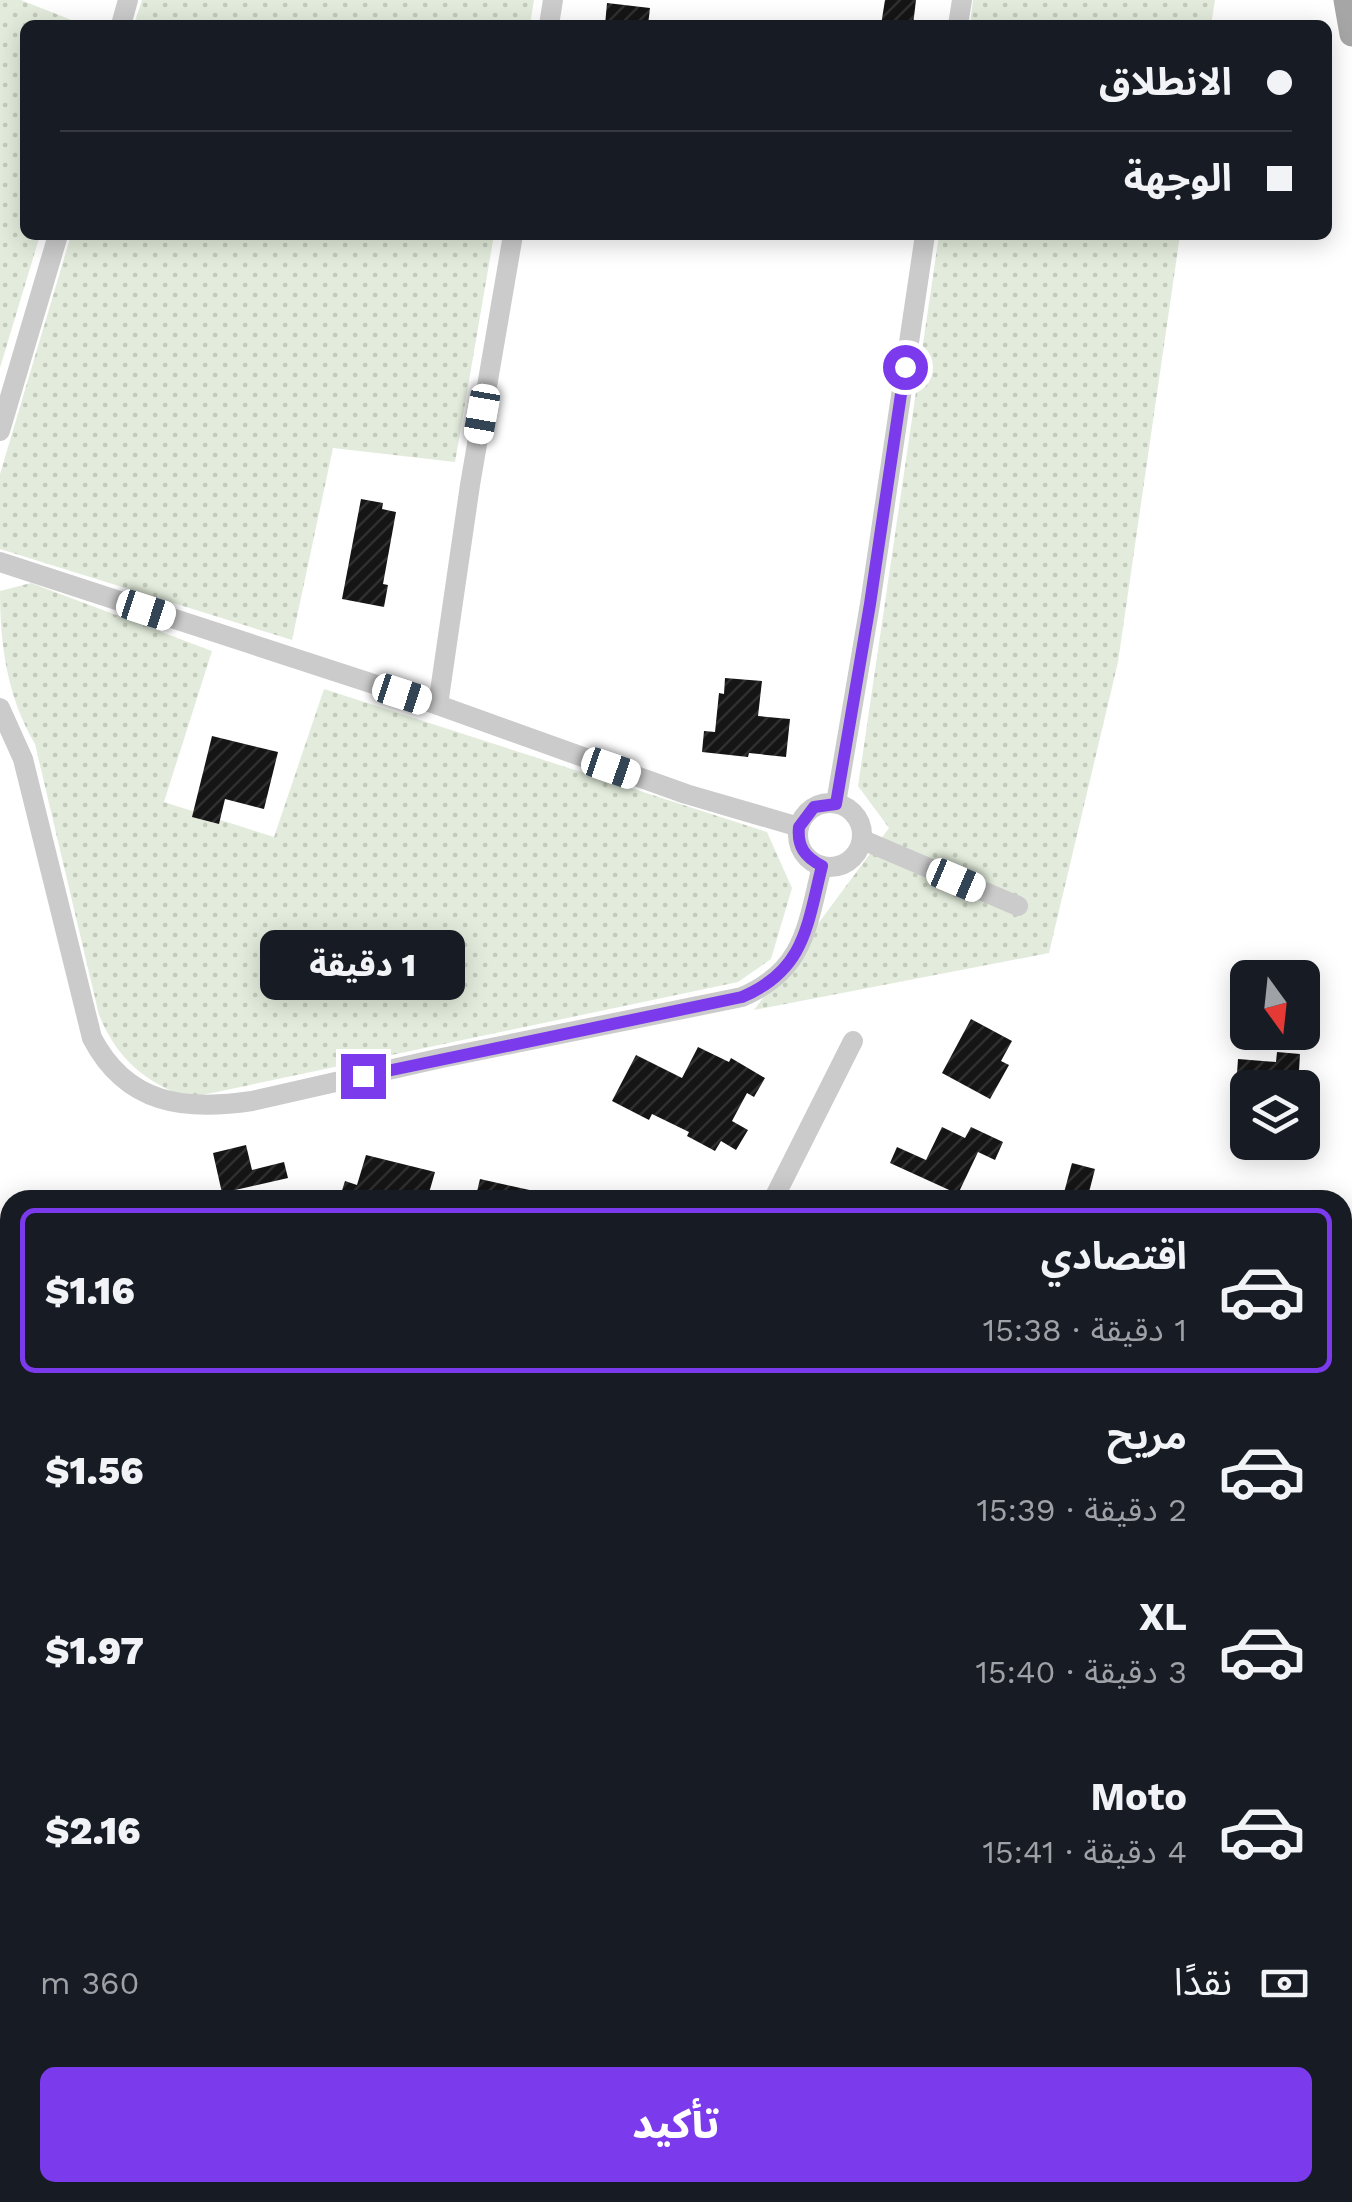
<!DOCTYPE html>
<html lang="ar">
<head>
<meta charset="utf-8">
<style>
	:root { --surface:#171b24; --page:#242831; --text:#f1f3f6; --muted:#9ea1a6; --line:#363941; --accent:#7c3aed }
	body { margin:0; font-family:"Work Sans","Noto Sans Arabic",sans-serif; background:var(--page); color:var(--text); direction:rtl; height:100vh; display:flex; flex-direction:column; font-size:38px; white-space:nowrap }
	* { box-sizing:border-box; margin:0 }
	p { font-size:32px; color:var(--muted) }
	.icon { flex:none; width:55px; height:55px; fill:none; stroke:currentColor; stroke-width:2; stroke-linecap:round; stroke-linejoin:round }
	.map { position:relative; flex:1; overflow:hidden; direction:ltr }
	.panel { position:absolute; left:0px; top:1190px; width:1352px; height:1012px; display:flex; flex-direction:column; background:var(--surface); border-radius:30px 30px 0 0; box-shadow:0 5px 25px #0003; direction:rtl }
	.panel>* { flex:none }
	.top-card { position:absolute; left:20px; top:20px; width:1312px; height:220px; border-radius:15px; box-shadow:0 5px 25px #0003; direction:rtl; display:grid; align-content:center; height:220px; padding:0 40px; background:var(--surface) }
	.needle { width:65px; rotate:165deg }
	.fabs { position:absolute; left:1230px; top:960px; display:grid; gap:20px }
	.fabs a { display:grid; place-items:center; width:90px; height:90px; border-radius:15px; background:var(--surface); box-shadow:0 5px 25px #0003; font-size:50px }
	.end { position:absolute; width:45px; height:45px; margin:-22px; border:12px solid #7c3aed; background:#fff; box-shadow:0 0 0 5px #fff }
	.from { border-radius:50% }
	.bubble { position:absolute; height:70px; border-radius:15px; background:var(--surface); box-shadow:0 5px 25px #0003; font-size:32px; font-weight:800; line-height:70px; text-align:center; direction:rtl }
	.car { position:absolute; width:30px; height:60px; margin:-30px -15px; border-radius:12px; box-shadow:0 0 8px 2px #0007; background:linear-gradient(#fff 24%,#345 0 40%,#fff 0 76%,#345 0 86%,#fff 0) }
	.top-card b { display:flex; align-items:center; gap:35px; height:95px; font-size:38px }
	.top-card b+b { border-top:2px solid var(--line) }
	.top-card i { width:25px; height:25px; background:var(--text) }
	ul { padding:18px 0 0; list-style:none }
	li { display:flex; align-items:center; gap:30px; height:165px; margin:0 20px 15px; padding:0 20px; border:5px solid transparent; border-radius:15px }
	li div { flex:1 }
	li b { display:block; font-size:38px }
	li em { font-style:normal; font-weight:800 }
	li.current { border-color:var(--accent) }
	li>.icon { width:90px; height:90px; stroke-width:1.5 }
	.pay { display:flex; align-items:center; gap:25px; height:110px; padding:0 40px; font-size:38px }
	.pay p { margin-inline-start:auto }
	.button { display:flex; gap:20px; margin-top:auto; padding:20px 40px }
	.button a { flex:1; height:115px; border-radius:15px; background:var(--accent); color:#fff; font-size:40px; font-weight:800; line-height:115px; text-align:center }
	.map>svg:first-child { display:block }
	.grass { fill:url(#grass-dots) }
	.building { fill:url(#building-hatch) }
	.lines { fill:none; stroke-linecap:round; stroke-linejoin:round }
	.minor { stroke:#cbcbcb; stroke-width:20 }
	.major { stroke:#a6a6a6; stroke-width:25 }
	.route { stroke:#7c3aed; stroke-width:12 }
</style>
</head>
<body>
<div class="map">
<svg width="1352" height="2202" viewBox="0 0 1352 2202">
	<defs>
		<pattern id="grass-dots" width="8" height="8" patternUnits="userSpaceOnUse" patternTransform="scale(2.5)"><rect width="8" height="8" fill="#e3ecdc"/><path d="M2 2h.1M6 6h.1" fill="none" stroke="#c3cbbd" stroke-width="1.8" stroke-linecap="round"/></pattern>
		<pattern id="building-hatch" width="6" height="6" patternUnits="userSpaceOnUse" patternTransform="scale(2.5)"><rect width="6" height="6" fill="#151515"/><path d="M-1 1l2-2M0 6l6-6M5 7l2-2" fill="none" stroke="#2f2f2f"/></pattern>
	</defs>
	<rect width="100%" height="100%" fill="#fff"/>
	<g class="grass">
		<path d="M0,0H21L84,25H25V235H40L0,368Z"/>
		<path d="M142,0H534L530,25H134Z"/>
		<path d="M973,0H1215L1211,25H970Z"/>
		<path d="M71,235H494L455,462L333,448L292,640L0,549V474Z"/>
		<path d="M939,235H1180L1118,662L1049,953L754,1010L889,828L858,786Z"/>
		<path d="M31,583L212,651L164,802L274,837L324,689L767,832L792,888L771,959L738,982L188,1098C144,1081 118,1060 99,1015L35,744C7,696 0,645 0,591Z"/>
	</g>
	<g class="building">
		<path d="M885,0H916L913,25H881Z"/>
		<path d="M607,3L650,8L648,25H605Z"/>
		<path d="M361,499L383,503L382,509L396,512L383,584L388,585L384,607L342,599Z"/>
		<path d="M725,678L762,681L758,716L790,719L786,757L749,753L748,757L702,752L704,731L715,732L719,693L724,694Z"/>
		<path d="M212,736L278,752L264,809L225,799L219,824L192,817Z"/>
		<path d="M971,1019L1012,1041L1001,1061L1009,1065L990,1099L942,1073Z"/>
		<path d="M698,1047L729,1062L731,1058L765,1078L754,1097L747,1093L732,1121L748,1130L736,1150L721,1141L715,1151L687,1136L689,1132L652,1114L649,1120L612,1101L636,1055L682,1078Z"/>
		<path d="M1277,1052L1300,1054L1298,1088H1236L1238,1059L1276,1062Z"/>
		<path d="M942,1127L965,1138L971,1127L1003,1142L995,1160L978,1152L958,1194L890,1163L897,1147L926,1160Z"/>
		<path d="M246,1145L252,1170L284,1162L288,1178L222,1193L213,1153Z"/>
		<path d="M366,1155L435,1172L427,1200H339L345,1181L357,1185Z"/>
		<path d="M1072,1163L1095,1169L1087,1200H1062Z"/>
		<path d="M480,1179L543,1193L542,1200H475Z"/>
	</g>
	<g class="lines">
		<g class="minor">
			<path d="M121,25L128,0"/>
			<path d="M549,25L553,0"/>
			<path d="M958,25L962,0"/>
			<path d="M0,431L58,235"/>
			<path d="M0,562L438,705L686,794L799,827"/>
			<path d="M438,705L470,485L513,235"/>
			<path d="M0,708L23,759L92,1038C127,1105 185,1111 252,1101L437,1059L742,997C805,970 807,926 822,866"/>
			<path d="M836,803L870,604L925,235"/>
			<circle cx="830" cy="835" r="32"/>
			<path d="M863,840L1018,906"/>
			<path d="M773,1200L853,1041"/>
			<path d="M1342,1510L1352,1513"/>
			<path d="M0,1859L7,1846"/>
			<path d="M727,2192L746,2202"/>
		</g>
		<path class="major" d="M1346,0L1352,34"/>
	</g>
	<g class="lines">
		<path class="route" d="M363,1076L742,997C805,970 807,926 822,866C805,857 797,847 799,827L814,807L836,804L870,604L905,367"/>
	</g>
</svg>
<div class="fabs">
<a><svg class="needle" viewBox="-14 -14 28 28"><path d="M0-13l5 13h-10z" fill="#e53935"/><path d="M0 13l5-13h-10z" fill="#9ea1a6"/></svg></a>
<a><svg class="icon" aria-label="layers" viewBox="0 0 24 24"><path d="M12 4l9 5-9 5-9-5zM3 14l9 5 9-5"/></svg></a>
</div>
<i class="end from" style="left:905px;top:367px"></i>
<i class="end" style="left:363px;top:1076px"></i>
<div class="bubble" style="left:260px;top:930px;width:205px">1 دقيقة</div>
<i class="car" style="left:482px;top:414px;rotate:190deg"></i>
<i class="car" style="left:146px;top:610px;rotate:108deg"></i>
<i class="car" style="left:402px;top:694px;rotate:108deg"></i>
<i class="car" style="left:611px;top:768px;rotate:109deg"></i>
<i class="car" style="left:956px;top:880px;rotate:113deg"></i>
<div class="top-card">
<b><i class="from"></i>الانطلاق</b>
<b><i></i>الوجهة</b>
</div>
<section class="panel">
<ul>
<li class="current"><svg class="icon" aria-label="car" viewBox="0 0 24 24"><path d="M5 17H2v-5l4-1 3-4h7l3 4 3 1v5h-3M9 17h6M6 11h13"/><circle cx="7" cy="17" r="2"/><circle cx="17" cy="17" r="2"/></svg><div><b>اقتصادي</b><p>1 دقيقة · 15:38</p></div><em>$1.16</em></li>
<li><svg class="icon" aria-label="car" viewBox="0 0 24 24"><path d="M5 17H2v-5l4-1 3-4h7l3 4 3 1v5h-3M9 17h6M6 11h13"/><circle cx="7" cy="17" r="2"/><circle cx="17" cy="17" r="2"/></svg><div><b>مريح</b><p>2 دقيقة · 15:39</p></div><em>$1.56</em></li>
<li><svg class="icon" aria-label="car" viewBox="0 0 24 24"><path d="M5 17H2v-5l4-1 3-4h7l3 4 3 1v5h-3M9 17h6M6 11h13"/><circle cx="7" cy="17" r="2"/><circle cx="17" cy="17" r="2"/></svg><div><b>XL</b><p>3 دقيقة · 15:40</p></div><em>$1.97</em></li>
<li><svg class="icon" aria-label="car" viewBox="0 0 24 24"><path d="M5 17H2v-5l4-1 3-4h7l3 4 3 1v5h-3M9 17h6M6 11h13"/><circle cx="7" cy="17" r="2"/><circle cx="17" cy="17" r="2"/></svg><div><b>Moto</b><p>4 دقيقة · 15:41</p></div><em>$2.16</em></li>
</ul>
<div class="pay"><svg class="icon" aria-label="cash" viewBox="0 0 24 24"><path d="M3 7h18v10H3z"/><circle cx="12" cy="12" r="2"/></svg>نقدًا<p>360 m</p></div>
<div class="button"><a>تأكيد</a></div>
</section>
</div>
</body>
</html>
